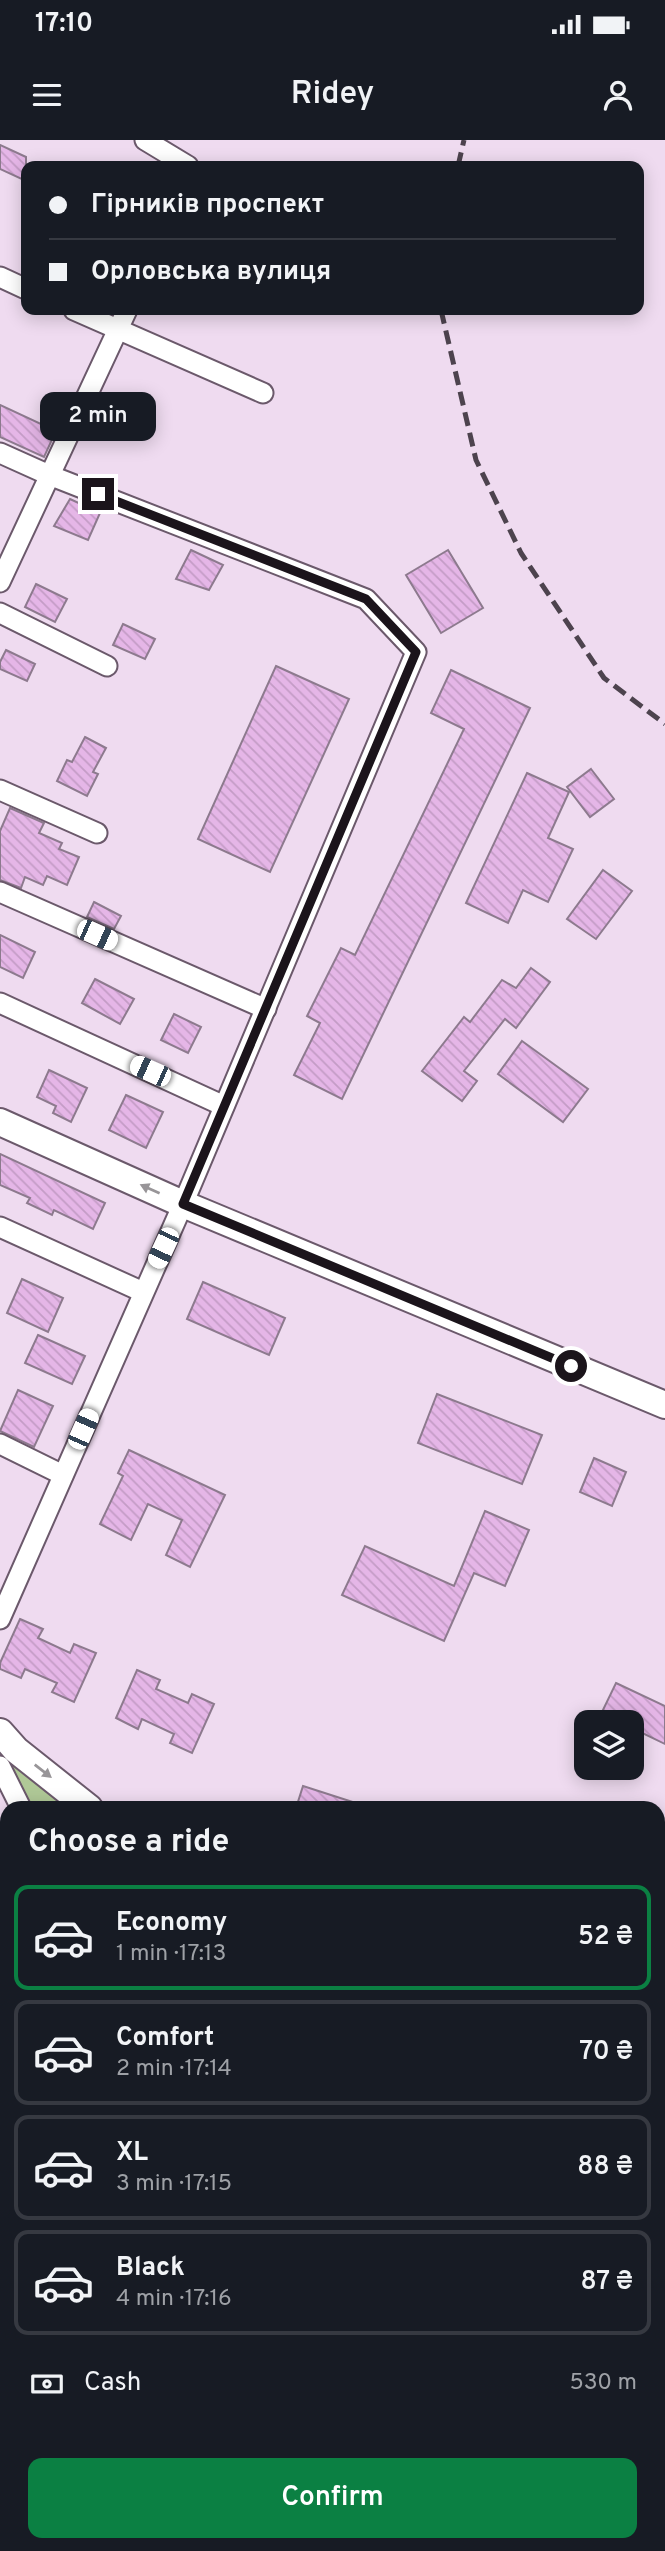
<!DOCTYPE html>
<html lang="en">
<head>
<meta charset="utf-8">
<style>
	:root { --surface:#171b24; --page:#242831; --text:#f1f3f6; --muted:#9ea1a6; --line:#363941; --accent:#0b8043 }
	body { margin:0; font-family:Overpass,sans-serif; background:var(--page); color:var(--text); height:100vh; display:flex; flex-direction:column; font-size:26px; white-space:nowrap }
	* { box-sizing:border-box; margin:0 }
	p { font-size:23px; color:var(--muted) }
	.icon { flex:none; width:38px; height:38px; fill:none; stroke:currentColor; stroke-width:2; stroke-linecap:round; stroke-linejoin:round }
	.map { position:relative; flex:1; overflow:hidden }
	.sheet { position:absolute; left:0px; top:1661px; width:665px; height:751px; display:flex; flex-direction:column; background:var(--surface); border-radius:21px 21px 0 0; box-shadow:0 4px 18px #0003 }
	.sheet>* { flex:none }
	.guide { position:absolute; left:21px; top:21px; width:623px; height:154px; border-radius:14px; box-shadow:0 4px 18px #0003; display:grid; align-content:center; height:154px; padding:0 28px; background:var(--surface) }
	.buttons { position:absolute; left:574px; top:1570px; display:grid; gap:14px }
	.buttons a { display:grid; place-items:center; width:70px; height:70px; border-radius:14px; background:var(--surface); box-shadow:0 4px 18px #0003; font-size:35px }
	.end { position:absolute; width:32px; height:32px; margin:-16px; border:9px solid #1b141b; background:#fff; box-shadow:0 0 0 4px #fff }
	.from { border-radius:50% }
	.bubble { position:absolute; height:49px; border-radius:14px; background:var(--surface); box-shadow:0 4px 18px #0003; font-size:23px; font-weight:600; line-height:49px; text-align:center }
	.car { position:absolute; width:21px; height:42px; margin:-21px -10px; border-radius:9px; box-shadow:0 0 5px 2px #0007; background:linear-gradient(#fff 24%,#345 0 40%,#fff 0 76%,#345 0 86%,#fff 0) }
	.guide b { display:flex; align-items:center; gap:24px; height:66px; font-size:26px }
	.guide b+b { border-top:2px solid var(--line) }
	.guide i { width:18px; height:18px; background:var(--text) }
	ul { padding:0; list-style:none }
	li { display:flex; align-items:center; gap:21px; height:105px; margin:0 14px 10px; padding:0 14px; border:4px solid var(--line); border-radius:14px }
	li div { flex:1 }
	li b { display:block; font-size:26px }
	li em { font-style:normal; font-weight:600 }
	li.on { border-color:var(--accent) }
	li>.icon { width:63px; height:63px; stroke-width:1.5 }
	h2 { padding:0 28px; font-size:32px; line-height:84px }
	.pay { display:flex; align-items:center; gap:18px; height:77px; padding:0 28px; font-size:26px }
	.pay p { margin-inline-start:auto }
	.button { display:flex; gap:14px; margin-top:auto; padding:14px 28px }
	.button a { flex:1; height:80px; border-radius:14px; background:var(--accent); color:#fff; font-size:28px; font-weight:600; line-height:80px; text-align:center }
	.status { display:flex; justify-content:space-between; align-items:center; height:49px; padding:0 35px; background:var(--surface); direction:ltr }
	.status svg { height:19px; fill:currentColor }
	header { display:flex; justify-content:space-between; align-items:center; height:91px; padding:0 28px; background:var(--surface); font-size:32px; font-weight:600 }
	.map>svg:first-child { display:block }
	.grass { fill:#b0c997 }
	.building { fill:url(#building-back-hatch); stroke:#8d7a8e; stroke-width:2 }
	.lines { fill:none; stroke-linecap:round; stroke-linejoin:round }
	.service-casing { stroke:#6b596b; stroke-width:13 }
	.minor-casing { stroke:#6b596b; stroke-width:23 }
	.secondary-casing { stroke:#6b596b; stroke-width:30 }
	.service { stroke:#fff; stroke-width:10 }
	.minor { stroke:#fff; stroke-width:19 }
	.secondary { stroke:#fff; stroke-width:26 }
	.rail { stroke:#4d434e; stroke-width:5; stroke-dasharray:14 7; stroke-linecap:butt }
	.oneway { fill:#989598 }
	.route { stroke:#1b141b; stroke-width:9 }
</style>
</head>
<body>
<div class="status"><b>17:10</b><svg viewBox="0 0 49 12"><path d="M0 12V9h3v3zM5 12V6h3v6zM10 12V3h3v9zM15 12V0h3v12zM26 1h20v11H26zM47 4h2v5h-2z"/></svg></div>
<header><svg class="icon" aria-label="menu" viewBox="0 0 24 24"><path d="M4 6h16M4 12h16M4 18h16"/></svg>Ridey<svg class="icon" aria-label="person" viewBox="0 0 24 24"><circle cx="12" cy="8" r="4"/><path d="M4 21q1-7 8-7t8 7"/></svg></header>
<div class="map">
<svg width="665" height="2411" viewBox="0 0 665 2411">
	<defs>
		<pattern id="building-back-hatch" width="6" height="6" patternUnits="userSpaceOnUse" patternTransform="scale(1.75)"><rect width="6" height="6" fill="#e5b6e7"/><path d="M-1 5l2 2M0 0l6 6M5-1l2 2" fill="none" stroke="#c49cc6"/></pattern>
	</defs>
	<rect width="100%" height="100%" fill="#efdbf0"/>
	<g class="grass">
		<path d="M14,1621L69,1668H33L10,1622Z"/>
		<path d="M658,1890L665,1892V2411H596L576,2405L658,2404Z"/>
	</g>
	<g class="building">
		<path d="M0,5L26,17V41L0,29Z"/>
		<path d="M0,265L56,291L44,317L0,297Z"/>
		<path d="M70,359L100,373L88,400L54,386Z"/>
		<path d="M191,410L223,425L209,450L176,439Z"/>
		<path d="M448,410L483,468L441,493L406,435Z"/>
		<path d="M36,444L67,459L55,482L25,467Z"/>
		<path d="M123,484L155,499L145,519L113,505Z"/>
		<path d="M6,510L35,524L27,541L0,529V522Z"/>
		<path d="M276,526L349,559L270,732L198,699Z"/>
		<path d="M451,530L530,568L342,959L294,935L320,883L307,876L341,808L355,815L464,589L431,573Z"/>
		<path d="M85,597L106,608L93,632L98,634L87,656L57,641L67,620L72,622Z"/>
		<path d="M591,629L614,659L590,677L567,647Z"/>
		<path d="M527,633L569,652L548,698L573,709L548,762L523,750L508,783L466,763Z"/>
		<path d="M10,668L44,683L39,693L62,703L59,709L79,717L67,745L47,736L43,745L25,737L21,748L0,740V691Z"/>
		<path d="M603,730L632,751L596,799L567,779Z"/>
		<path d="M94,762L121,776L114,789L87,777Z"/>
		<path d="M0,795L35,812L23,838L0,827Z"/>
		<path d="M531,828L550,842L516,888L505,879L464,931L477,941L462,961L422,931L464,877L470,882L502,840L516,848Z"/>
		<path d="M95,839L134,859L120,884L82,863Z"/>
		<path d="M174,874L201,887L188,913L161,900Z"/>
		<path d="M522,901L588,949L563,982L498,934Z"/>
		<path d="M49,930L87,948L71,982L53,973L56,966L37,957Z"/>
		<path d="M126,955L163,972L146,1008L109,990Z"/>
		<path d="M0,1014L105,1063L93,1089L54,1070L52,1075L27,1063L30,1058L0,1045Z"/>
		<path d="M22,1139L63,1158L48,1192L7,1173Z"/>
		<path d="M203,1142L285,1178L269,1215L187,1179Z"/>
		<path d="M38,1195L85,1216L72,1244L25,1223Z"/>
		<path d="M18,1250L53,1266L34,1307L0,1291Z"/>
		<path d="M437,1254L542,1295L522,1344L418,1303Z"/>
		<path d="M129,1310L225,1355L190,1427L166,1415L182,1380L148,1364L131,1400L100,1384L123,1336L118,1333Z"/>
		<path d="M594,1318L626,1332L612,1366L580,1352Z"/>
		<path d="M485,1371L529,1390L505,1446L474,1433L444,1501L342,1455L365,1406L454,1446Z"/>
		<path d="M20,1479L43,1489L38,1498L70,1513L74,1504L96,1513L74,1562L52,1552L57,1543L25,1529L21,1538L0,1529V1523Z"/>
		<path d="M137,1530L160,1540L156,1549L188,1563L192,1554L214,1564L192,1613L170,1603L174,1594L142,1579L138,1589L116,1578Z"/>
		<path d="M616,1543L665,1566V1604L632,1588V1582H618L601,1574Z"/>
		<path d="M303,1646L362,1665V1668H296Z"/>
	</g>
	<g class="lines">
		<g class="service-casing">
			<path id="service" d="M393,2404L395,2411"/>
		</g>
		<g class="minor-casing">
			<g id="minor">
				<path d="M145,0L188,26"/>
				<path d="M0,137L26,149"/>
				<path d="M74,170L263,253"/>
				<path d="M0,313L49,335L366,459L416,512L183,1064L0,1479"/>
				<path d="M0,442L127,170"/>
				<path d="M0,473L107,526"/>
				<path d="M0,650L97,693"/>
				<path d="M0,752L266,869"/>
				<path d="M0,863L224,966"/>
				<path d="M0,1087L143,1152"/>
				<path d="M0,1304L63,1335"/>
				<path d="M0,1626L21,1668"/>
				<path d="M0,2070L7,2074"/>
				<path d="M0,2218L7,2202"/>
				<path d="M0,2259L7,2261"/>
				<path d="M448,2404L466,2411"/>
			</g>
		</g>
		<g class="secondary-casing">
			<g id="secondary">
				<path d="M0,982L183,1064L665,1265"/>
				<path d="M0,1592L16,1610L89,1668"/>
				<path d="M658,1868L665,1870"/>
			</g>
		</g>
		<use href="#service" class="service"/>
		<use href="#minor" class="minor"/>
		<use href="#secondary" class="secondary"/>
		<g class="rail">
			<path d="M458,26L464,0"/>
			<path d="M441,170L476,320L521,413L604,538L665,584"/>
		</g>
	</g>
	<defs><path id="oneway-solid" d="M-6-.8H1V-3.2L6.5 0L1 3.2V.8H-6Z" transform="scale(1.75)"/></defs>
	<g class="oneway">
		<use href="#oneway-solid" transform="translate(150 1049) rotate(-156)"/>
		<use href="#oneway-solid" transform="translate(43 1631) rotate(38)"/>
	</g>
	<g class="lines">
		<path class="route" d="M98,354L366,459L416,512L183,1064L571,1226"/>
	</g>
</svg>
<div class="buttons">
<a><svg class="icon" aria-label="layers" viewBox="0 0 24 24"><path d="M12 4l9 5-9 5-9-5zM3 14l9 5 9-5"/></svg></a>
</div>
<i class="end from" style="left:571px;top:1226px"></i>
<i class="end" style="left:98px;top:354px"></i>
<div class="bubble" style="left:40px;top:252px;width:116px">2 min</div>
<i class="car" style="left:97px;top:795px;rotate:114deg"></i>
<i class="car" style="left:150px;top:931px;rotate:294deg"></i>
<i class="car" style="left:163px;top:1108px;rotate:205deg"></i>
<i class="car" style="left:83px;top:1289px;rotate:24deg"></i>
<div class="guide">
<b><i class="from"></i>Гірників проспект</b>
<b><i></i>Орловська вулиця</b>
</div>
<section class="sheet">
<h2>Choose a ride</h2>
<ul>
<li class="on"><svg class="icon" aria-label="car" viewBox="0 0 24 24"><path d="M5 17H2v-5l4-1 3-4h7l3 4 3 1v5h-3M9 17h6M6 11h13"/><circle cx="7" cy="17" r="2"/><circle cx="17" cy="17" r="2"/></svg><div><b>Economy</b><p>1 min · 17:13</p></div><em>52 ₴</em></li>
<li><svg class="icon" aria-label="car" viewBox="0 0 24 24"><path d="M5 17H2v-5l4-1 3-4h7l3 4 3 1v5h-3M9 17h6M6 11h13"/><circle cx="7" cy="17" r="2"/><circle cx="17" cy="17" r="2"/></svg><div><b>Comfort</b><p>2 min · 17:14</p></div><em>70 ₴</em></li>
<li><svg class="icon" aria-label="car" viewBox="0 0 24 24"><path d="M5 17H2v-5l4-1 3-4h7l3 4 3 1v5h-3M9 17h6M6 11h13"/><circle cx="7" cy="17" r="2"/><circle cx="17" cy="17" r="2"/></svg><div><b>XL</b><p>3 min · 17:15</p></div><em>88 ₴</em></li>
<li><svg class="icon" aria-label="car" viewBox="0 0 24 24"><path d="M5 17H2v-5l4-1 3-4h7l3 4 3 1v5h-3M9 17h6M6 11h13"/><circle cx="7" cy="17" r="2"/><circle cx="17" cy="17" r="2"/></svg><div><b>Black</b><p>4 min · 17:16</p></div><em>87 ₴</em></li>
</ul>
<div class="pay"><svg class="icon" aria-label="cash" viewBox="0 0 24 24"><path d="M3 7h18v10H3z"/><circle cx="12" cy="12" r="2"/></svg>Cash<p>530 m</p></div>
<div class="button"><a>Confirm</a></div>
</section>
</div>
</body>
</html>
